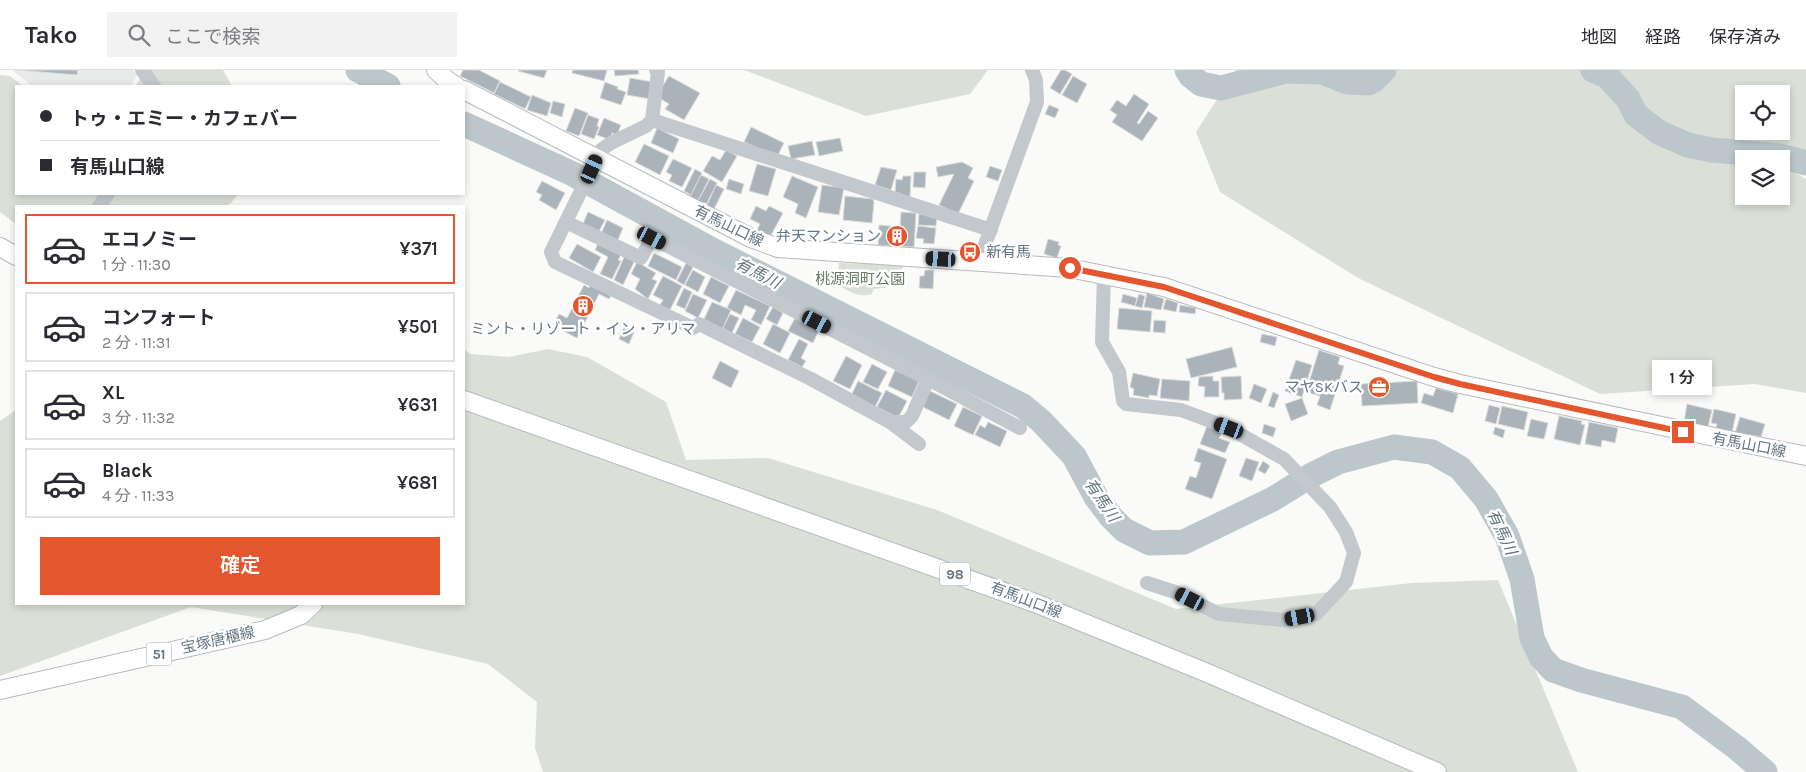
<!DOCTYPE html>
<html lang="ja">
<head>
<meta charset="utf-8">
<style>
	:root { --surface:#fff; --page:#f2f2f3; --text:#2b2b33; --muted:#7c7c81; --line:#e1e1e2; --accent:#e4572e }
	body { margin:0; font-family:Karla,"Noto Sans JP",sans-serif; background:var(--page); color:var(--text); height:100vh; display:flex; flex-direction:column; font-size:19px; white-space:nowrap }
	* { box-sizing:border-box; margin:0 }
	p { font-size:16px; color:var(--muted) }
	.icon { flex:none; width:28px; height:28px; fill:none; stroke:currentColor; stroke-width:2; stroke-linecap:round; stroke-linejoin:round }
	.map { position:relative; flex:1; overflow:hidden }
	.drawer { position:absolute; left:15px; top:135px; width:450px; height:400px; display:flex; flex-direction:column; background:var(--surface); border-radius:0px; box-shadow:0 2px 8px #0003 }
	.drawer>* { flex:none }
	.banner { position:absolute; left:15px; top:15px; width:450px; height:110px; border-radius:0px; box-shadow:0 2px 8px #0003; display:grid; align-content:center; height:110px; padding:0 25px; background:var(--surface) }
	.controls { position:absolute; left:1735px; top:15px; display:grid; gap:10px }
	.controls a { display:grid; place-items:center; width:55px; height:55px; border-radius:0px; background:var(--surface); box-shadow:0 2px 8px #0003; font-size:25px }
	.end { position:absolute; width:22px; height:22px; margin:-11px; border:6px solid #e4572e; background:#fff; box-shadow:0 0 0 2px #fff }
	.from { border-radius:50% }
	.bubble { position:absolute; height:35px; border-radius:0px; background:var(--surface); box-shadow:0 2px 8px #0003; font-size:16px; font-weight:600; line-height:35px; text-align:center }
	.car { position:absolute; width:15px; height:30px; margin:-15px -8px; border-radius:6px; box-shadow:0 0 4px 1px #0007; background:linear-gradient(#222 24%,#8ab4d8 0 40%,#222 0 76%,#8ab4d8 0 86%,#222 0) }
	.banner b { display:flex; align-items:center; gap:18px; height:48px; font-size:19px }
	.banner b+b { border-top:1px solid var(--line) }
	.banner i { width:12px; height:12px; background:var(--text) }
	ul { padding:9px 0 0; list-style:none }
	li { display:flex; align-items:center; gap:15px; height:70px; margin:0 10px 8px; padding:0 15px; border:2px solid var(--line); border-radius:0px }
	li div { flex:1 }
	li b { display:block; font-size:19px }
	li em { font-style:normal; font-weight:600 }
	li.current { border-color:var(--accent) }
	li>.icon { width:45px; height:45px; stroke-width:1.5 }
	.button { display:flex; gap:10px; margin-top:auto; padding:10px 25px }
	.button a { flex:1; height:58px; border-radius:0px; background:var(--accent); color:#fff; font-size:20px; font-weight:600; line-height:58px; text-align:center }
	header { display:flex; align-items:center; gap:30px; box-sizing:border-box; height:70px; padding:0 25px; background:var(--surface); border-bottom:1px solid var(--line) }
	header strong { font-size:24px }
	nav { display:flex; gap:28px; margin-inline-start:auto; font-size:18px }
	.search { width:350px; height:45px; background:var(--page); display:flex; align-items:center; gap:12px; box-sizing:border-box; padding:0 18px; border-radius:0px; color:var(--muted); font-size:19px }
	.map>svg:first-child { display:block }
	.built { fill:#e8e9e9 }
	.green { fill:#dadfd7; fill-rule:evenodd }
	.lines { fill:none; stroke-linecap:round; stroke-linejoin:round }
	.river { stroke:#bbc7cb; stroke-width:25 }
	.building { fill:#aab3b9; stroke:#dcdcda }
	.major-casing { stroke:#b5babe; stroke-width:20 }
	.minor { stroke:#c3c8cc; stroke-width:14 }
	.major { stroke:#fff; stroke-width:18 }
	.route { stroke:#e4572e; stroke-width:6 }
	.labels { text-anchor:middle; dominant-baseline:central; stroke-width:5; stroke-linejoin:round; paint-order:stroke }
	.shield { fill:#fff; stroke:#939fa8; stroke-width:1 }
	.shield-label { font-size:14px; font-weight:bold; fill:#657683 }
	.street-label { font-size:15px; fill:#657683; stroke:#fff }
	.poi-label { font-size:15px; fill:#657683; stroke:#fff; text-anchor:end }
	.park-label { font-size:15px; fill:#687a64; stroke:#fff }
	.water-label { font-size:16px; font-style:italic; fill:#60757c; stroke:#fff }
</style>
</head>
<body>
<header>
<strong>Tako</strong>
<div class="search"><svg class="icon" aria-label="search" viewBox="0 0 24 24"><circle cx="10" cy="10" r="6"/><path d="M15 15l6 6"/></svg>ここで検索</div>
<nav><a>地図</a><a>経路</a><a>保存済み</a></nav>
</header>
<div class="map">
<svg width="1806" height="702" viewBox="0 0 1806 702">
	<rect width="100%" height="100%" fill="#fafaf8"/>
	<path class="built" d="M12,0H133L137,5L131,16H32Z"/>
	<g class="green">
		<path d="M139,0H223L232,16H136L141,6Z"/>
		<path d="M744,0H988L970,24L866,46Z"/>
		<path d="M1236,0H1806V84L1754,76L1773,89H1744V126H1781V94L1806,109V323L1755,314L1600,324L1358,208L1220,122L1196,62ZM1744,24H1781V61H1744Z"/>
		<path d="M0,5L10,6L23,16H16V124H238L231,133L226,136H16V154L0,142Z"/>
		<path d="M839,193L903,195L900,215H888L884,218L874,219L872,224C858,228 849,221 837,215Z"/>
		<path d="M464,279L470,284L509,287L548,279L587,287L666,332L686,390L768,388L937,440L1176,539L1412,513L1498,510L1578,702H543L535,678L537,632L488,594L358,564L191,537L0,606V351L16,340V534H464Z"/>
	</g>
	<g class="lines">
		<g class="river">
			<path d="M358,0L388,16"/>
			<path d="M1187,0L1191,6L1201,14L1221,18L1286,1L1322,2L1347,12L1368,13L1374,10L1384,0"/>
			<path d="M1593,0L1607,6L1628,29L1636,45L1660,63L1688,75L1712,80L1781,86L1806,93"/>
			<path d="M464,54L573,104L714,181L1023,336L1041,351L1074,386L1096,427L1111,447L1124,460L1150,473L1184,472L1273,429L1310,406L1338,392L1394,377L1432,382L1460,398L1486,429L1507,466L1522,509L1532,568L1541,587L1553,600L1581,610L1682,637L1737,678L1765,702"/>
		</g>
	</g>
	<g class="building">
		<path d="M17,0H78L77,5Z"/>
		<path d="M463,0H479L500,11L494,23L460,6Z"/>
		<path d="M519,0H547L544,8L518,1Z"/>
		<path d="M573,0H607L604,11L572,3Z"/>
		<path d="M614,0H638L639,4L615,6Z"/>
		<path d="M1061,0H1065L1072,4L1060,24L1050,18Z"/>
		<path d="M669,6L700,23L684,50L665,39L669,34L661,29L662,17Z"/>
		<path d="M1073,6L1087,14L1077,33L1062,25Z"/>
		<path d="M630,8L653,12L650,29L627,25Z"/>
		<path d="M500,12L531,27L525,39L494,24Z"/>
		<path d="M605,12L618,17L617,19L626,22L621,35L600,28Z"/>
		<path d="M1134,24L1149,34L1137,53L1139,54L1148,41L1158,48L1142,71L1112,52L1117,45L1110,40L1117,30L1126,36Z"/>
		<path d="M532,25L551,33L547,46L527,40Z"/>
		<path d="M553,31L565,34L562,47L550,43Z"/>
		<path d="M1049,35L1059,39L1055,48L1045,44Z"/>
		<path d="M575,38L588,43L579,66L566,61Z"/>
		<path d="M588,45L599,49L597,56L599,57L594,69L581,64Z"/>
		<path d="M604,48L621,55L617,65L612,63L610,70L597,65Z"/>
		<path d="M751,57L784,73L777,87L744,72Z"/>
		<path d="M657,58L679,69L673,83L651,73Z"/>
		<path d="M840,68L843,81L819,86L816,72Z"/>
		<path d="M812,71L815,85L791,89L788,76Z"/>
		<path d="M644,74L669,86L660,105L635,92Z"/>
		<path d="M726,80L737,86L722,112L703,101L712,86L720,90Z"/>
		<path d="M673,89L692,98L682,117L669,111L672,105L666,102Z"/>
		<path d="M962,92L973,98L968,108L974,111L958,144L939,135L954,104L938,107L936,97Z"/>
		<path d="M757,94L776,99L768,126L749,121Z"/>
		<path d="M990,96L1002,100L998,111L986,107Z"/>
		<path d="M881,97L897,100L891,120L875,115Z"/>
		<path d="M695,99L702,103L691,125L684,121Z"/>
		<path d="M914,102H926L925,118L913,117Z"/>
		<path d="M701,105L709,109L698,131L690,127Z"/>
		<path d="M792,106L818,117L806,148L795,143L798,134L783,127Z"/>
		<path d="M903,106H911L910,127L900,126V123H895L896,109L902,110Z"/>
		<path d="M710,109L717,113L706,135L698,131Z"/>
		<path d="M729,109L744,114L741,124L726,119Z"/>
		<path d="M542,111L565,123L556,140L539,130L542,125L536,122Z"/>
		<path d="M716,115L724,119L714,139L707,135Z"/>
		<path d="M822,115L844,118L839,145L818,142Z"/>
		<path d="M845,126L873,129L874,132L872,153L843,150Z"/>
		<path d="M756,136L766,141L769,136L783,143L770,167L757,160L760,154L750,149Z"/>
		<path d="M588,142L605,150L598,163L582,156Z"/>
		<path d="M901,142L916,143L914,177L878,175L879,155L900,157Z"/>
		<path d="M919,144L937,145L936,156L918,155Z"/>
		<path d="M607,150L623,158L617,172L601,164Z"/>
		<path d="M918,156L936,158L934,174L923,173L924,169L916,168Z"/>
		<path d="M1048,169L1059,172L1058,175L1061,176L1057,188L1044,184Z"/>
		<path d="M599,171L622,183L618,190L621,191L612,209L600,204L608,187L595,180Z"/>
		<path d="M577,174L601,187L593,202L569,188Z"/>
		<path d="M654,183L682,197L676,210L648,196Z"/>
		<path d="M625,185L635,190L623,215L614,210Z"/>
		<path d="M637,192L656,203L652,209L657,211L648,229L635,219L640,209L631,204Z"/>
		<path d="M686,193L693,197L684,215L677,211Z"/>
		<path d="M693,200L705,207L698,222L685,215Z"/>
		<path d="M925,200H934L933,219L919,218L920,206H924Z"/>
		<path d="M663,206L682,216L670,240L660,235L663,230L653,225Z"/>
		<path d="M711,207L729,216L720,233L703,224Z"/>
		<path d="M592,211L613,222L609,229L599,224L577,268L553,256L559,244L567,248L584,215L589,218Z"/>
		<path d="M684,218L692,222L685,239L676,235Z"/>
		<path d="M736,220L770,236L761,255L751,250L756,240L745,235L741,245L727,238Z"/>
		<path d="M1147,223L1164,229L1161,240L1144,237Z"/>
		<path d="M693,224L707,230L698,248L685,241Z"/>
		<path d="M1123,224L1137,228L1135,236L1121,232Z"/>
		<path d="M1139,224L1145,226L1142,238L1135,236Z"/>
		<path d="M1166,229L1178,233L1176,242L1163,239Z"/>
		<path d="M712,232L731,240L722,260L704,249Z"/>
		<path d="M1180,235L1196,238L1195,244L1179,242Z"/>
		<path d="M773,237L783,243L777,255L766,249Z"/>
		<path d="M1119,238L1152,241L1150,262L1117,259Z"/>
		<path d="M730,244L739,248L732,263L723,258Z"/>
		<path d="M743,248L760,257L752,272L735,264Z"/>
		<path d="M795,248L819,260L813,273L788,261Z"/>
		<path d="M1154,250L1166,251L1165,263L1153,262Z"/>
		<path d="M773,254L790,263L780,283L763,274Z"/>
		<path d="M624,257L634,262L629,274L619,269Z"/>
		<path d="M1262,264L1277,267L1275,276L1260,272Z"/>
		<path d="M799,269L808,274L801,288L806,291L802,297L788,290Z"/>
		<path d="M1232,277L1237,297L1191,308L1186,289Z"/>
		<path d="M1319,280L1340,287L1338,294L1344,296L1330,340L1317,335L1320,326L1306,322Z"/>
		<path d="M846,286L862,295L850,319L833,311Z"/>
		<path d="M1296,290L1312,295L1302,327L1285,321Z"/>
		<path d="M720,291L739,301L731,318L712,308Z"/>
		<path d="M872,294L887,302L878,319L863,312Z"/>
		<path d="M895,300L919,311L912,327L888,316Z"/>
		<path d="M1133,303L1160,309L1157,326L1149,325V328L1133,325L1134,319L1130,317Z"/>
		<path d="M1213,306V311H1219V327H1204L1205,317L1198,316L1199,307Z"/>
		<path d="M1241,306L1242,329L1224,330V323H1222L1221,307Z"/>
		<path d="M1162,309L1190,311L1189,331L1160,328Z"/>
		<path d="M858,311L882,323L874,339L851,326Z"/>
		<path d="M1417,311L1418,333L1362,336L1361,314Z"/>
		<path d="M1254,314L1267,319L1261,333L1249,328Z"/>
		<path d="M1436,318L1458,324L1453,343L1421,333L1424,323L1433,326Z"/>
		<path d="M886,320L907,331L898,348L877,337Z"/>
		<path d="M930,321L957,334L949,350L923,337Z"/>
		<path d="M1273,322L1279,325L1274,338L1268,336Z"/>
		<path d="M1302,328L1308,344L1291,351L1285,334Z"/>
		<path d="M1687,334L1712,340L1708,357L1684,352Z"/>
		<path d="M1489,335L1500,338L1496,354L1485,351Z"/>
		<path d="M1502,336L1528,342L1524,360L1498,354Z"/>
		<path d="M963,337L982,346L973,365L954,356Z"/>
		<path d="M1714,339L1736,344L1732,363L1716,359L1717,354L1711,353Z"/>
		<path d="M1559,346L1582,351L1581,354L1585,355L1580,375L1554,369Z"/>
		<path d="M1740,347L1765,354L1761,367L1753,365L1752,368L1735,363Z"/>
		<path d="M1531,349L1548,353L1544,369L1527,366Z"/>
		<path d="M988,352L1007,361L1000,377L975,365L980,355L985,358Z"/>
		<path d="M1589,352L1618,358L1615,373L1602,370L1601,377L1585,374Z"/>
		<path d="M1264,354L1276,358L1273,367L1262,363Z"/>
		<path d="M1207,356L1222,362L1219,368L1230,372L1225,383L1200,374Z"/>
		<path d="M1495,357L1505,360L1503,368L1493,364Z"/>
		<path d="M1198,378L1227,389L1212,429L1185,419L1190,406L1196,408L1201,393L1194,391Z"/>
		<path d="M1246,388L1259,392L1252,411L1239,406Z"/>
		<path d="M1263,391L1270,396L1265,404L1258,400Z"/>
	</g>
	<g class="lines">
		<g class="major-casing">
			<g id="major">
				<path d="M436,0L448,11L456,16"/>
				<path d="M464,20L751,168L778,178L1069,198L1164,217L1434,307L1460,314L1806,386"/>
				<path d="M0,177L16,186"/>
				<path d="M464,330L1035,533L1205,602L1437,702"/>
				<path d="M0,620L265,560L301,545L313,534"/>
			</g>
		</g>
		<g class="minor">
			<path d="M142,0L154,16"/>
			<path d="M656,0L658,2L652,50L646,56L611,73L601,80L551,182L555,192L693,258L699,254L811,309L890,352L919,374"/>
			<path d="M652,50L991,160"/>
			<path d="M99,136L108,124"/>
			<path d="M566,152L641,188L652,168L928,309L1020,358"/>
			<path d="M979,191L1037,32L1036,10L1032,0"/>
			<path d="M1104,205L1102,272L1119,302L1123,331L1126,334L1181,340L1229,358L1284,389L1330,437L1346,462L1354,483L1346,512L1316,544L1283,550L1219,544L1175,522L1147,513"/>
			<path d="M890,352H906L912,346L928,309"/>
		</g>
		<use href="#major" class="major"/>
	</g>
	<g class="lines">
		<path class="route" d="M1070,198L1164,217L1434,307L1460,314L1683,362"/>
	</g>
	<defs>
		<g id="building-disc" transform="scale(1.125)"><circle r="9.5" fill="#e4572e" stroke="#fff"/><path d="M-4-6H4V6H1V3H-1V6H-4ZM-2.5-4.3h1.7v1.8h-1.7ZM.8-4.3h1.7v1.8H.8ZM-2.5-1h1.7V.8h-1.7ZM.8-1h1.7V.8H.8Z" fill="#fff"/></g>
		<g id="bus-disc" transform="scale(1.125)"><circle r="9.5" fill="#e4572e" stroke="#fff"/><path d="M-5-6H5V4H4V6H2V4H-2V6H-4V4H-5ZM-3.5-4V0h7V-4ZM-3.5 1.2v1.5H-2V1.2ZM2 1.2v1.5H3.5V1.2Z" fill="#fff"/></g>
		<g id="office-disc" transform="scale(1.125)"><circle r="9.5" fill="#e4572e" stroke="#fff"/><path d="M-6-3h4V-5.5h4V-3h4V5H-6ZM-1-4.5V-3h2v-1.5ZM-6 0V1H6V0Z" fill="#fff"/></g>
	</defs>
	<g fill-rule="evenodd">
		<use href="#building-disc" x="897" y="166"/>
		<use href="#bus-disc" x="970" y="182"/>
		<use href="#building-disc" x="583" y="236"/>
		<use href="#office-disc" x="1379" y="317"/>
	</g>
	<g class="labels">
		<g class="shield">
			<rect x="940" y="492.5" width="30" height="23" rx="4"/>
			<rect x="146.5" y="572.5" width="25" height="23" rx="4"/>
		</g>
		<g class="shield-label">
			<text x="955" y="504">98</text>
			<text x="159" y="584">51</text>
		</g>
		<g class="street-label">
			<text transform="translate(729 156) rotate(26)">有馬山口線</text>
			<text transform="translate(1749 375) rotate(11)">有馬山口線</text>
			<text transform="translate(1026 530) rotate(21)">有馬山口線</text>
			<text transform="translate(218 570) rotate(-13)">宝塚唐櫃線</text>
		</g>
		<g class="poi-label">
			<text x="881" y="166">弁天マンション</text>
			<text x="986" y="182" text-anchor="start">新有馬</text>
			<text x="583" y="259" text-anchor="middle">ミント・リゾート・イン・アリマ</text>
			<text x="1363" y="317">マヤSKバス</text>
		</g>
		<g class="park-label">
			<text x="860" y="209">桃源洞町公園</text>
		</g>
		<g class="water-label">
			<text transform="translate(758 203) rotate(27)">有馬川</text>
			<text transform="translate(1102 430) rotate(56)">有馬川</text>
			<text transform="translate(1502 462) rotate(65)">有馬川</text>
		</g>
	</g>
</svg>
<div class="controls">
<a><svg class="icon" aria-label="locate" viewBox="0 0 24 24"><circle cx="12" cy="12" r="6"/><path d="M12 2v4M12 18v4M2 12h4M18 12h4"/></svg></a>
<a><svg class="icon" aria-label="layers" viewBox="0 0 24 24"><path d="M12 4l9 5-9 5-9-5zM3 14l9 5 9-5"/></svg></a>
</div>
<i class="end from" style="left:1070px;top:198px"></i>
<i class="end" style="left:1683px;top:362px"></i>
<div class="bubble" style="left:1652px;top:290px;width:60px">1 分</div>
<i class="car" style="left:592px;top:99px;rotate:24deg"></i>
<i class="car" style="left:652px;top:168px;rotate:117deg"></i>
<i class="car" style="left:941px;top:189px;rotate:273deg"></i>
<i class="car" style="left:817px;top:252px;rotate:117deg"></i>
<i class="car" style="left:1229px;top:358px;rotate:291deg"></i>
<i class="car" style="left:1190px;top:529px;rotate:297deg"></i>
<i class="car" style="left:1300px;top:547px;rotate:260deg"></i>
<div class="banner">
<b><i class="from"></i>トゥ・エミー・カフェバー</b>
<b><i></i>有馬山口線</b>
</div>
<section class="drawer">
<ul>
<li class="current"><svg class="icon" aria-label="car" viewBox="0 0 24 24"><path d="M5 17H2v-5l4-1 3-4h7l3 4 3 1v5h-3M9 17h6M6 11h13"/><circle cx="7" cy="17" r="2"/><circle cx="17" cy="17" r="2"/></svg><div><b>エコノミー</b><p>1 分 · 11:30</p></div><em>¥371</em></li>
<li><svg class="icon" aria-label="car" viewBox="0 0 24 24"><path d="M5 17H2v-5l4-1 3-4h7l3 4 3 1v5h-3M9 17h6M6 11h13"/><circle cx="7" cy="17" r="2"/><circle cx="17" cy="17" r="2"/></svg><div><b>コンフォート</b><p>2 分 · 11:31</p></div><em>¥501</em></li>
<li><svg class="icon" aria-label="car" viewBox="0 0 24 24"><path d="M5 17H2v-5l4-1 3-4h7l3 4 3 1v5h-3M9 17h6M6 11h13"/><circle cx="7" cy="17" r="2"/><circle cx="17" cy="17" r="2"/></svg><div><b>XL</b><p>3 分 · 11:32</p></div><em>¥631</em></li>
<li><svg class="icon" aria-label="car" viewBox="0 0 24 24"><path d="M5 17H2v-5l4-1 3-4h7l3 4 3 1v5h-3M9 17h6M6 11h13"/><circle cx="7" cy="17" r="2"/><circle cx="17" cy="17" r="2"/></svg><div><b>Black</b><p>4 分 · 11:33</p></div><em>¥681</em></li>
</ul>
<div class="button"><a>確定</a></div>
</section>
</div>
</body>
</html>
